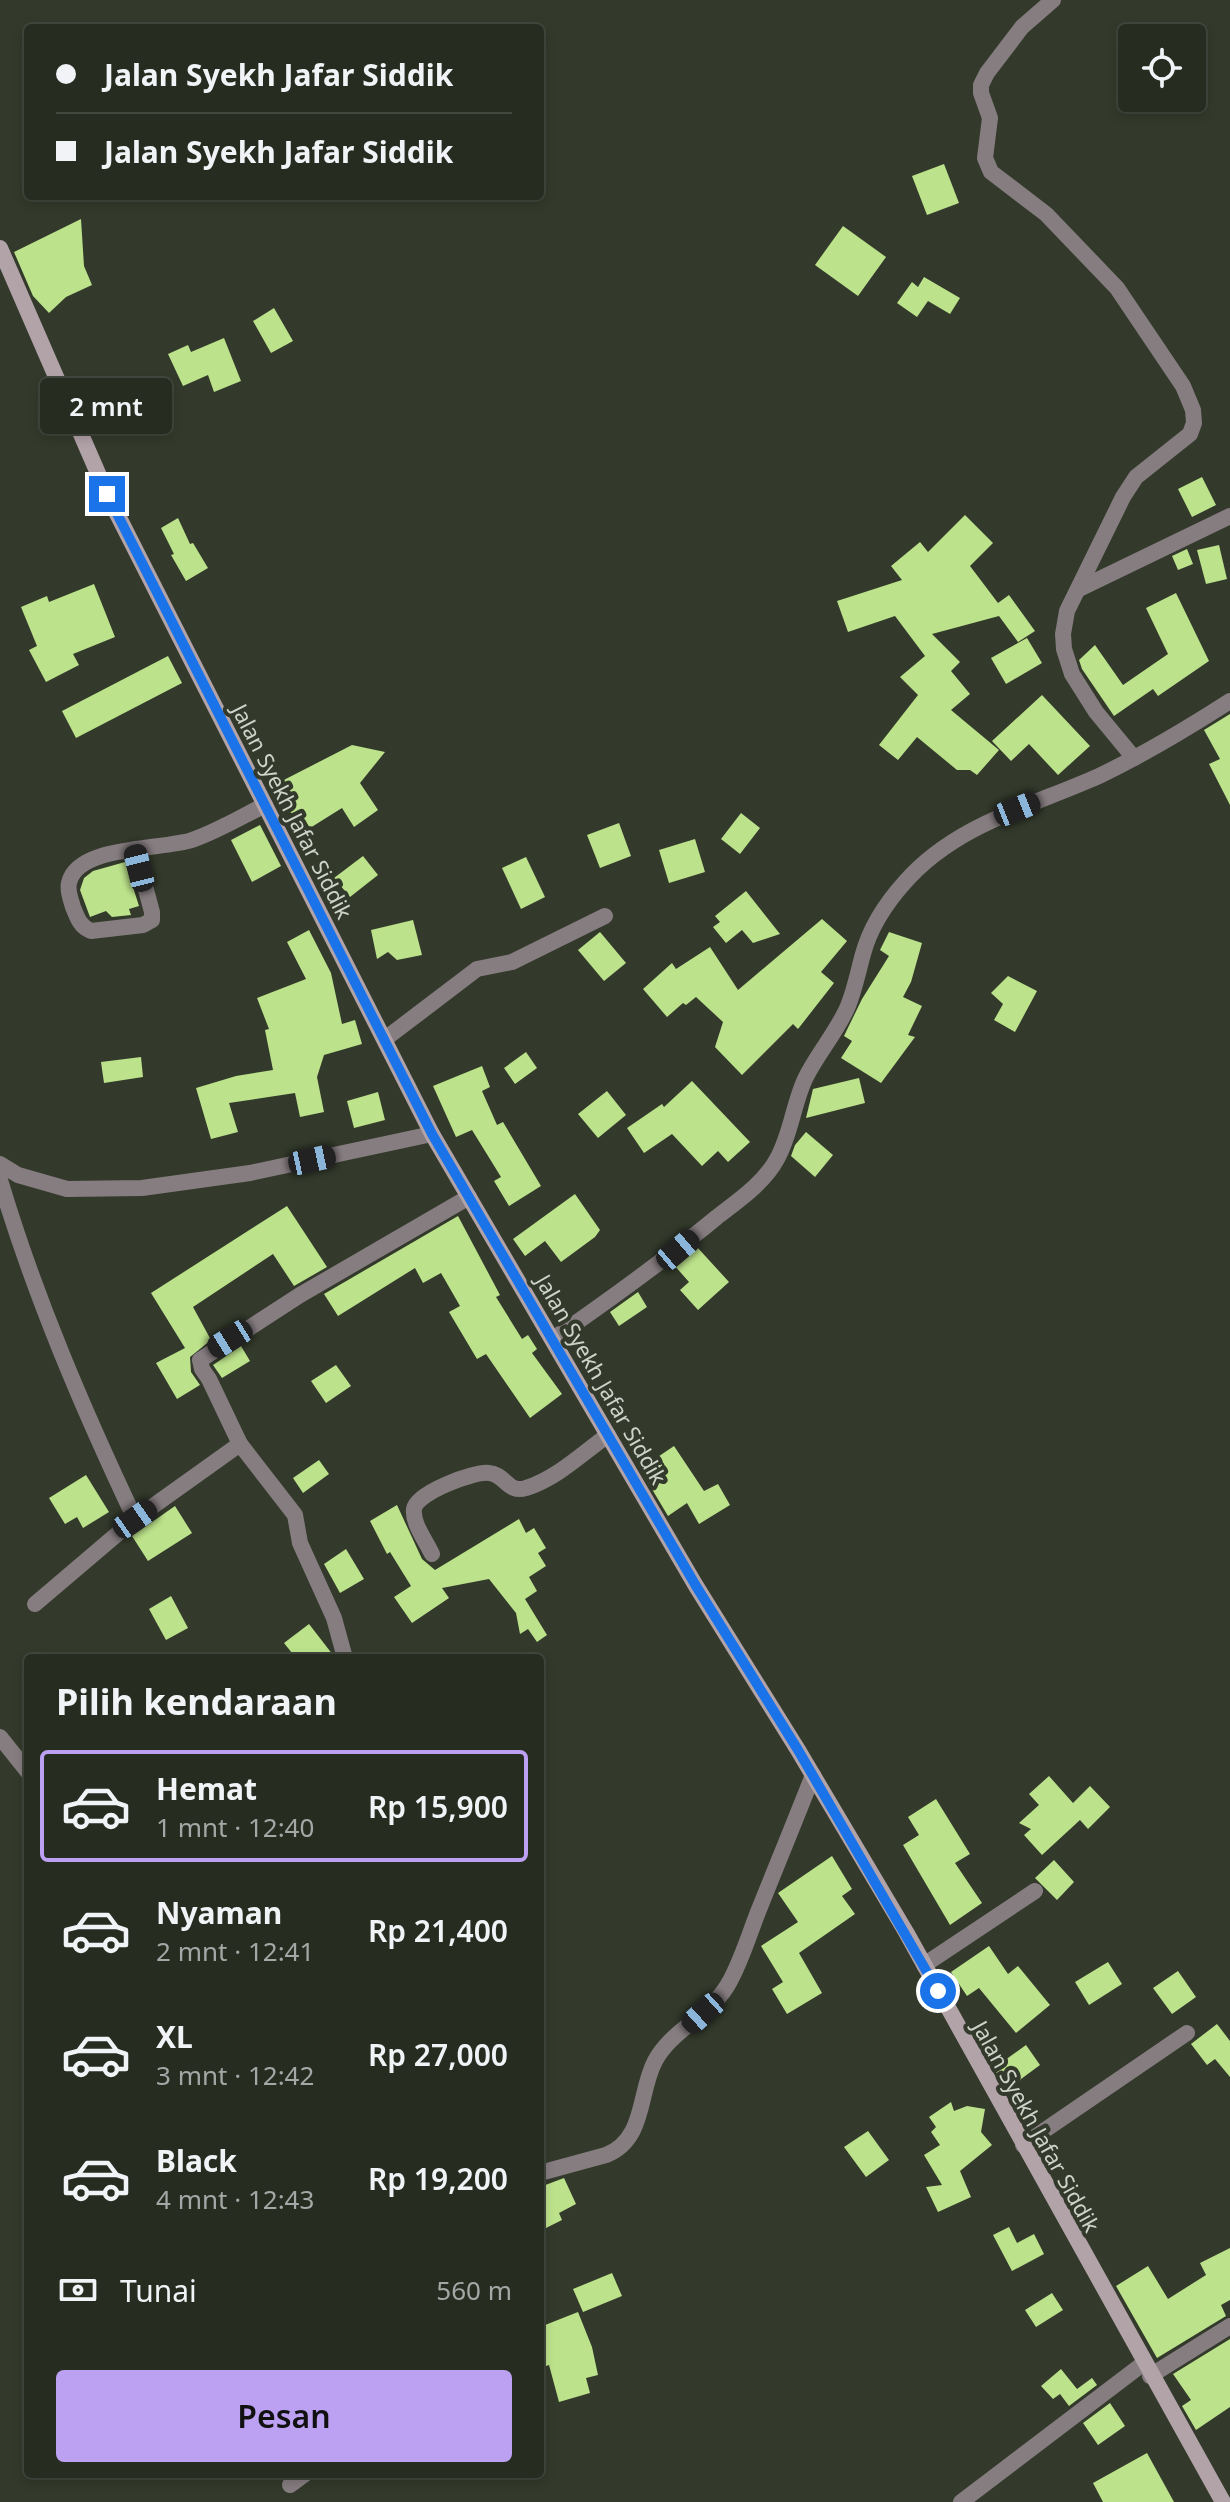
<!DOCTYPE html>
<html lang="id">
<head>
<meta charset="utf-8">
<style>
	:root { --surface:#262c20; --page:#32382d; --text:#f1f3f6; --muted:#a4a7a5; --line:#42483e; --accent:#bca0f2 }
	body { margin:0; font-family:"Noto Sans",sans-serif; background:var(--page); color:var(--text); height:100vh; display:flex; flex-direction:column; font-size:30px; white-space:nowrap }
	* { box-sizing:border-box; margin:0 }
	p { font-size:26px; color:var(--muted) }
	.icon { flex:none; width:44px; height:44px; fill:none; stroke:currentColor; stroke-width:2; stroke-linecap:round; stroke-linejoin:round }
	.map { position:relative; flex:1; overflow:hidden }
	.sheet { position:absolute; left:24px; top:1654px; width:520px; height:824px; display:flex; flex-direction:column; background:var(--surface); border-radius:8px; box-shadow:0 4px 12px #0003,0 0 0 2px var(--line) }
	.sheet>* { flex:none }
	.top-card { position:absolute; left:24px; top:24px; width:520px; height:176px; border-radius:8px; box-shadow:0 4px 12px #0003,0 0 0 2px var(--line); display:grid; align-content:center; height:176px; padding:0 32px; background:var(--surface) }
	.fabs { position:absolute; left:1118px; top:24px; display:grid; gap:16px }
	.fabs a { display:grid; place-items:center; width:88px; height:88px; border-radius:8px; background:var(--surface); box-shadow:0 4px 12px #0003,0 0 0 2px var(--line); font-size:40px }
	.end { position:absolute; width:36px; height:36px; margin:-18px; border:10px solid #1a73e8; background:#fff; box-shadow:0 0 0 4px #fff }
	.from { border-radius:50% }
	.bubble { position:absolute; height:56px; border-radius:8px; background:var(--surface); box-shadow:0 4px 12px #0003,0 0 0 2px var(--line); font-size:26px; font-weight:600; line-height:56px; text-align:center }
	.car { position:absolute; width:24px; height:48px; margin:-24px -12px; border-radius:10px; box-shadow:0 0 6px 2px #0007; background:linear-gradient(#222 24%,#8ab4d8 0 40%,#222 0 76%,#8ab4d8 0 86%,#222 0) }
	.top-card b { display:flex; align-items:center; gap:28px; height:76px; font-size:30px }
	.top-card b+b { border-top:2px solid var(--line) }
	.top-card i { width:20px; height:20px; background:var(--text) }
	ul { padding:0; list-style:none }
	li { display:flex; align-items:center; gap:24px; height:112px; margin:0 16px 12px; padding:0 16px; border:4px solid transparent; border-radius:8px }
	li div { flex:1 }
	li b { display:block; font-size:30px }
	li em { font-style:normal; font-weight:600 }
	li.selected { border-color:var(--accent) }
	li>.icon { width:72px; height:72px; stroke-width:1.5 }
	h2 { padding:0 32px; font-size:36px; line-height:96px }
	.pay { display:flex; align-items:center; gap:20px; height:88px; padding:0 32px; font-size:30px }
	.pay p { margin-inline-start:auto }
	.cta { display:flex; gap:16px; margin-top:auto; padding:16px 32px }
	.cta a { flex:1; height:92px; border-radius:8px; background:var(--accent); color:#111; font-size:32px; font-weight:600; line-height:92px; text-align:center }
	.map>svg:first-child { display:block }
	.building { fill:#bce28b }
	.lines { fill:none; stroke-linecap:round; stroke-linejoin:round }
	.minor { stroke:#867d80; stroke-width:16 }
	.secondary { stroke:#b2a3a9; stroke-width:16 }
	.route { stroke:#1a73e8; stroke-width:10 }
	.labels { text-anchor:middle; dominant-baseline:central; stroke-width:8; stroke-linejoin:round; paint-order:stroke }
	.street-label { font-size:22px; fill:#cfd3ca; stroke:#333a2b }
</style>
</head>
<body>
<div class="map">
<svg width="1230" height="2502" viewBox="0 0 1230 2502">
	<rect width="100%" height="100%" fill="#333a2b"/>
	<g class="building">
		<path d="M944,164L959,203L927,215L912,176Z"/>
		<path d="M81,219L84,266L92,285L66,297L49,313L33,296L14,252Z"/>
		<path d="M843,226L886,257L858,296L815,265Z"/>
		<path d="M924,277L960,298L950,314L928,301L917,317L897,303L912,282L918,287Z"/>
		<path d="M274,308L293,341L271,353L253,321Z"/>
		<path d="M224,338L241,381L214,392L208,375L183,386L168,354L188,345L191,352Z"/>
		<path d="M1202,477L1216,505L1192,517L1178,489Z"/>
		<path d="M965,515L993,543L970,566L998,603L1009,595L1035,631L1018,642L999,616L932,634L960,662L951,671L970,694L951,710L999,750L977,775L970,770H957L917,737L898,760L879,745L918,695L900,677L925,656L895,616L848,632L837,601L902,580L891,566L920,542L928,552Z"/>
		<path d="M178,518L190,544L193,543L208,568L186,581L171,555L174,554L161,528Z"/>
		<path d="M1219,545L1227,579L1206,584L1197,550Z"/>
		<path d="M1187,549L1193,564L1178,570L1172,556Z"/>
		<path d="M94,584L115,637L73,654L79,665L46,682L29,650L37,646L21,607L47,596L49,602Z"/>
		<path d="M1176,593L1209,661L1158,696L1153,689L1114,716L1082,669L1079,660L1095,645L1123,685L1168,654L1146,608Z"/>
		<path d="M1027,638L1042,663L1006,684L991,658Z"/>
		<path d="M168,656L182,683L76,738L62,711Z"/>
		<path d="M1042,695L1090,746L1058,775L1029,744L1011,761L992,741Z"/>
		<path d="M1230,714V805L1209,764L1220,759L1204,730Z"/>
		<path d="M352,745L385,752L360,783L378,810L354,827L342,808L310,828L300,812L291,813L276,784Z"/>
		<path d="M741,813L760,828L740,854L721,839Z"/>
		<path d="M619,823L631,856L600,868L587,835Z"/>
		<path d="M260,825L281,866L252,882L231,840Z"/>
		<path d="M695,839L705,872L669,883L659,850Z"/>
		<path d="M363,856L378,875L350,897L334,878Z"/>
		<path d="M526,857L545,897L521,909L502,868Z"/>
		<path d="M125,862L139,906L129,909L131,915L112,917L106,911L90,917L80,890L84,878L93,871Z"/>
		<path d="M746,891L780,934L753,943L742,930L726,943L713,927L720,922L715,916Z"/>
		<path d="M822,919L847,941L821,972L834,983L798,1029L793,1024L742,1075L715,1047L723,1022L696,997L686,1005L683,1003L667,1017L643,989L672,963L676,969L710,947L738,990Z"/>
		<path d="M413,920L422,955L397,960L388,952L377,959L371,930Z"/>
		<path d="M309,930L331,973L342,1024L355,1020L362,1044L324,1055L317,1077L324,1112L300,1117L295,1093L229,1103L238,1132L211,1139L196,1088L236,1076L273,1070L265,1030L269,1029L257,998L306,979L287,942Z"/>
		<path d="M600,932L626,963L604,981L578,950Z"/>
		<path d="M889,932L922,943L911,982L903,997L922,1006L908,1035L915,1037L881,1083L841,1058L852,1041L844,1036L862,999L889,956L880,950Z"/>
		<path d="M1008,976L1037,991L1015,1032L994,1020L1003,1004L991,993Z"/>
		<path d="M526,1052L537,1068L515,1084L504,1068Z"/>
		<path d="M141,1057L143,1077L104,1083L101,1062Z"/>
		<path d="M482,1066L490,1087L482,1091L497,1125L503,1122L541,1186L509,1206L494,1181L501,1177L472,1130L456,1137L433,1086Z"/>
		<path d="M859,1078L865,1103L806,1118L813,1089Z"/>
		<path d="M692,1081L750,1142L728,1162L718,1151L702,1166L672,1134L644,1153L627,1128L662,1104L664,1107Z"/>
		<path d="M607,1091L626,1115L598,1138L578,1114Z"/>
		<path d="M378,1092L385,1120L354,1128L347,1101Z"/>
		<path d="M806,1132L833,1155L815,1177L791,1156L795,1145Z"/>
		<path d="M575,1194L600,1230L595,1237L561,1262L545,1241L525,1256L513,1239Z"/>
		<path d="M287,1206L327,1267L294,1286L273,1254L193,1307L211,1340L190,1357L191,1372L200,1385L177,1399L156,1363L185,1348L151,1293Z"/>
		<path d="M458,1216L500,1295L496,1297L522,1339L528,1335L537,1349L532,1353L562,1394L530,1418L486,1354L477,1359L449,1312L460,1306L441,1273L423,1283L415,1268L338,1316L324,1294Z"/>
		<path d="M697,1247L729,1282L698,1310L680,1290L689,1282L674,1265Z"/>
		<path d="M638,1292L647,1307L619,1326L610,1312Z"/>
		<path d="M241,1346L250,1361L222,1378L213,1365Z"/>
		<path d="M336,1365L351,1386L326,1403L311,1381Z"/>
		<path d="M674,1446L704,1491L718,1484L730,1505L699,1524L687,1503L668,1516L640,1469Z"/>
		<path d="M319,1460L329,1474L303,1493L293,1478Z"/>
		<path d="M86,1475L109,1512L83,1528L77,1517L65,1524L49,1498Z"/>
		<path d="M397,1505L422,1559L435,1570L519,1519L526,1533L534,1528L546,1548L538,1553L546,1566L529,1577L537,1591L525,1599L547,1635L537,1642L528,1629L520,1634L516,1613L489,1579L442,1588L449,1598L412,1623L394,1597L411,1586L390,1552L387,1554L370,1521Z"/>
		<path d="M175,1506L192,1533L148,1561L132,1536Z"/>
		<path d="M346,1549L364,1579L340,1593L324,1564Z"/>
		<path d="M171,1596L188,1628L166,1640L149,1609Z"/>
		<path d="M309,1624L333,1655L334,1658H296L284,1643Z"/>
		<path d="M1049,1776L1073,1803L1090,1786L1110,1807L1088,1829L1080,1820L1042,1855L1024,1835L1031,1829L1019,1823L1039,1805L1029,1794Z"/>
		<path d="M936,1799L970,1854L955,1863L982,1903L950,1925L903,1845L919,1835L908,1817Z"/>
		<path d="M832,1856L852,1889L842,1896L855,1914L799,1953L822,1993L787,2014L772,1989L783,1982L761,1946L798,1922L778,1893Z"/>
		<path d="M1054,1860L1074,1882L1057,1900L1035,1878Z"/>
		<path d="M989,1946L1008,1974L1018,1966L1050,2005L1016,2033L979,1988L967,1996L951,1972Z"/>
		<path d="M1108,1962L1122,1984L1089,2005L1075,1982Z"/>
		<path d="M1178,1971L1196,1997L1172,2014L1153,1988Z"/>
		<path d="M1217,2024L1230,2041V2077L1215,2059L1207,2065L1191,2044Z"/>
		<path d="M1026,2045L1040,2065L1006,2090L994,2068Z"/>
		<path d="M951,2102L954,2111L967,2106L985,2109L981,2132L992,2145L960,2171L971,2197L938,2212L926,2187L942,2185L924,2155L940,2145L931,2132L936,2127L929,2117Z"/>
		<path d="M868,2131L889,2160L866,2177L844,2147Z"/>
		<path d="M564,2178L576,2204L559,2213L562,2220L540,2231V2187Z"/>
		<path d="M1009,2227L1017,2243L1034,2234L1044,2254L1012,2271L993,2235Z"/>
		<path d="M1230,2248V2300L1221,2305L1226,2316L1157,2358L1116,2286L1148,2266L1168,2299L1206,2275L1200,2263Z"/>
		<path d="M612,2273L622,2296L583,2312L573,2289Z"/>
		<path d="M1052,2293L1063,2310L1036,2327L1025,2310Z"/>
		<path d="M578,2312L592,2347L598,2375L586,2378L590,2393L559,2402L549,2365L546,2366L540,2351V2327Z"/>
		<path d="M1230,2339V2407L1196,2430L1182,2406L1191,2400L1173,2374Z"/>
		<path d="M1061,2369L1077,2389L1092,2378L1097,2385L1069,2406L1060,2394L1053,2399L1041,2386Z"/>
		<path d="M1110,2403L1125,2426L1098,2445L1083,2423Z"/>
		<path d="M1147,2453L1174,2502H1103L1093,2483Z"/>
	</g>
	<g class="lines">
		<g class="minor">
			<path d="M1053,0L1022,27L987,73L981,85V93L990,118L985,158L991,172L1046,214L1117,288L1183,386L1193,410L1194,423L1190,434L1136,477L1123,497L1067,611L1063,634L1064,649L1072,674L1096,712L1134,758"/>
			<path d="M1079,589L1230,516"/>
			<path d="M135,849L152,912V920L143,925L91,931C80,927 77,917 73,907C71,900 67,891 69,883C77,845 162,850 192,840C218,831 241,817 265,805"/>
			<path d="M385,1039L477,969L512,962L605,916"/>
			<path d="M0,1164L18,1175L67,1189L142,1188L250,1173L432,1134"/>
			<path d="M0,1180C35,1297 83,1409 135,1519"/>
			<path d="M553,1339C609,1300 664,1261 717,1217C739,1200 764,1183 777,1159C791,1134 793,1105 805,1079C817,1054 837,1032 848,1006C855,989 858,972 863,954C870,928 887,902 905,882C956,824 1032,806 1099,776C1145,754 1188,728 1230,701"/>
			<path d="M432,1554C426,1541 412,1523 414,1509C416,1493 474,1471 489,1473C505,1474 508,1494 526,1488C556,1479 583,1453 608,1435"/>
			<path d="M35,1604L135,1519L240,1444"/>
			<path d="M345,1658L334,1618L300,1543L295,1515L240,1444L209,1379L202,1369L200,1360L300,1295L469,1197"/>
			<path d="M0,1737L28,1772"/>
			<path d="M924,1965L1035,1891"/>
			<path d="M1023,2145L1187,2033"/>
			<path d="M540,2173L606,2155C646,2139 638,2093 655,2061C672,2029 713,2014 730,1981C742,1959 749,1935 758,1912C776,1867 795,1821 813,1775"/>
			<path d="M1150,2376L1230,2326"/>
			<path d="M290,2485L305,2474"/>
			<path d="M961,2502L1144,2363"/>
		</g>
		<path class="secondary" d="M0,248L107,494L432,1134L696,1586L798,1750L906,1932L1223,2502"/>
	</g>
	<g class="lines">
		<path class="route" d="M107,494L432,1134L696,1586L798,1750L938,1991"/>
	</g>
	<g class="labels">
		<g class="street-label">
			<text transform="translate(293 811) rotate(63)">Jalan Syekh Jafar Siddik</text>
			<text transform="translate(602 1379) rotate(60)">Jalan Syekh Jafar Siddik</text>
			<text transform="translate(1037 2126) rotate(61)">Jalan Syekh Jafar Siddik</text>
		</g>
	</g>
</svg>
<div class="fabs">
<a><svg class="icon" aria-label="locate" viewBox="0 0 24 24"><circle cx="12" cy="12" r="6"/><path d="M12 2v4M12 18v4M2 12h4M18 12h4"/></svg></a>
</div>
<i class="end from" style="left:938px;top:1991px"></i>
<i class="end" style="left:107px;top:494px"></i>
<div class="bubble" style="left:40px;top:378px;width:132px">2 mnt</div>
<i class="car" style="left:1017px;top:809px;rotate:68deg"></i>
<i class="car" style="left:139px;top:868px;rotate:346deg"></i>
<i class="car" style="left:312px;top:1160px;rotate:78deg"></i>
<i class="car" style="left:678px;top:1250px;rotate:50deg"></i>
<i class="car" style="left:230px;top:1339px;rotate:238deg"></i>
<i class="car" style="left:135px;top:1519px;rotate:55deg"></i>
<i class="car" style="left:703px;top:2013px;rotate:228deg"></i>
<div class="top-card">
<b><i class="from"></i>Jalan Syekh Jafar Siddik</b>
<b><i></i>Jalan Syekh Jafar Siddik</b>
</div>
<section class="sheet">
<h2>Pilih kendaraan</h2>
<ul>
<li class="selected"><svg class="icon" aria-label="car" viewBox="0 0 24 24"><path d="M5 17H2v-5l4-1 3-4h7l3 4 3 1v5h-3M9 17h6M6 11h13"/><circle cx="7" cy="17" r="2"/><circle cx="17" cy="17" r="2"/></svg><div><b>Hemat</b><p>1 mnt · 12:40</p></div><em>Rp 15,900</em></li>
<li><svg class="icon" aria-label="car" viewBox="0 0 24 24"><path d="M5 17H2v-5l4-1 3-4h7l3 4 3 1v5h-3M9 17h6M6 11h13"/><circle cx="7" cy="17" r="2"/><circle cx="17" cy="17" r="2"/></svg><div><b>Nyaman</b><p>2 mnt · 12:41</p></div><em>Rp 21,400</em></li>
<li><svg class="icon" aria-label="car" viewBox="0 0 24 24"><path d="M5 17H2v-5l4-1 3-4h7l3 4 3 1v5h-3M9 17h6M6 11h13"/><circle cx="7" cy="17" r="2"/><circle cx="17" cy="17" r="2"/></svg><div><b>XL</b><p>3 mnt · 12:42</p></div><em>Rp 27,000</em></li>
<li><svg class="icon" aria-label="car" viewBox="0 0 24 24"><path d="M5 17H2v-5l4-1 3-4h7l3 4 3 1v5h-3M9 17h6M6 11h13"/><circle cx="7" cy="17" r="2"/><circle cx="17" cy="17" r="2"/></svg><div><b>Black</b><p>4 mnt · 12:43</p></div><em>Rp 19,200</em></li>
</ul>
<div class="pay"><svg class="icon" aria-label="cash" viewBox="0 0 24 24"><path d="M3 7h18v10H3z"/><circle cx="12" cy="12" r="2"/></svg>Tunai<p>560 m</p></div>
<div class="cta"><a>Pesan</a></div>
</section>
</div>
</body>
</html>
